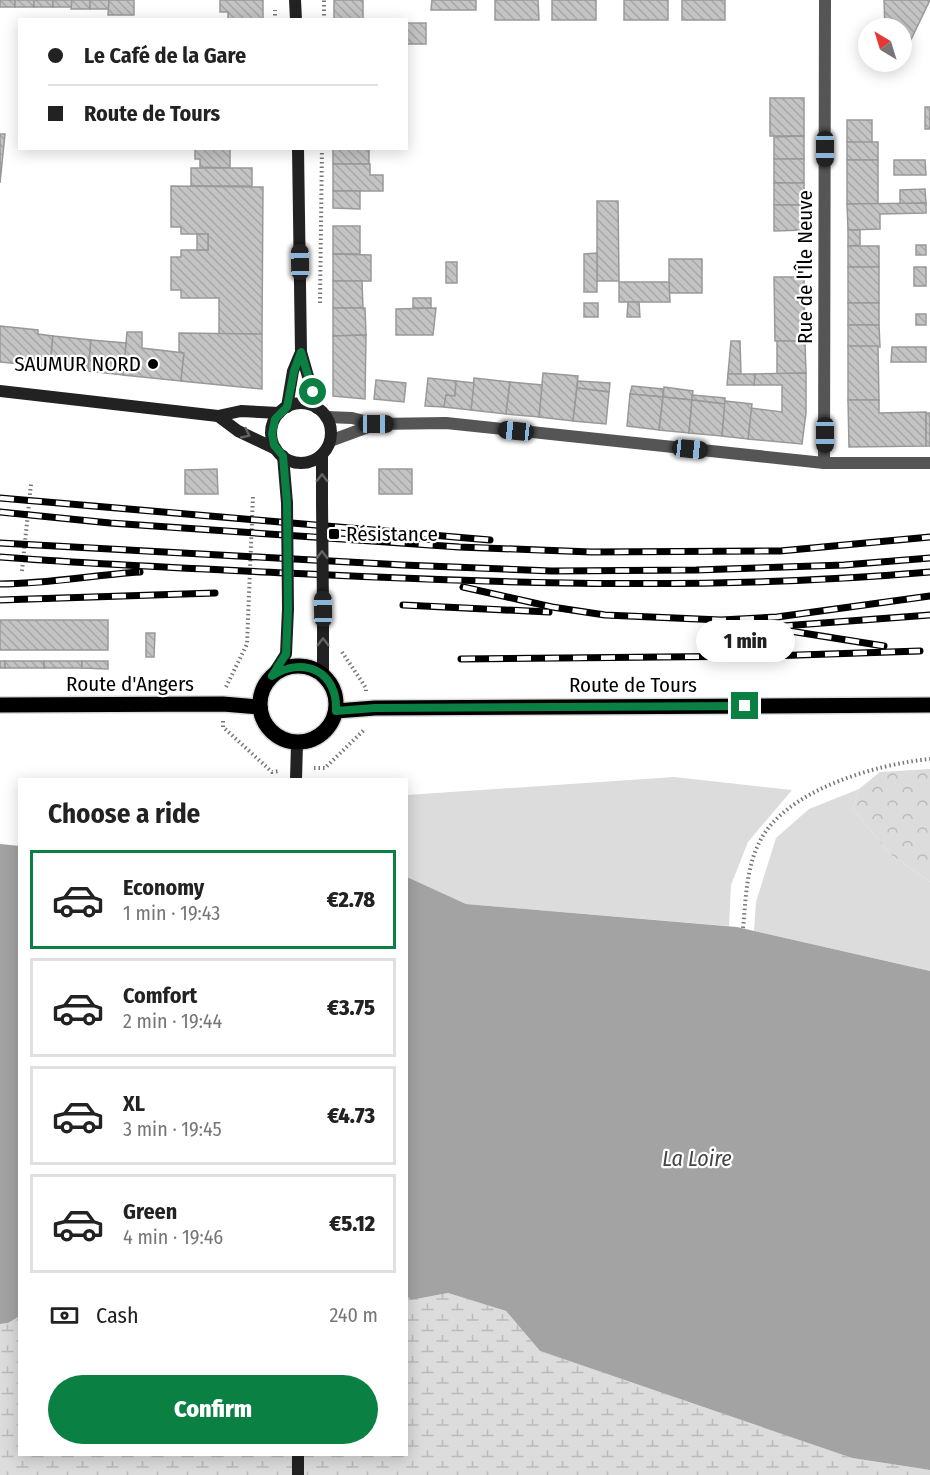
<!DOCTYPE html>
<html lang="en">
<head>
<meta charset="utf-8">
<style>
	:root { --surface:#fff; --page:#f2f2f2; --text:#222; --muted:#767676; --line:#e0e0e0; --accent:#0b8043 }
	body { margin:0; font-family:"Fira Sans Condensed",sans-serif; background:var(--page); color:var(--text); height:100vh; display:flex; flex-direction:column; font-size:22px; white-space:nowrap }
	* { box-sizing:border-box; margin:0 }
	p { font-size:20px; color:var(--muted) }
	.icon { flex:none; width:33px; height:33px; fill:none; stroke:currentColor; stroke-width:2; stroke-linecap:round; stroke-linejoin:round }
	.map { position:relative; flex:1; overflow:hidden }
	.panel { position:absolute; left:18px; top:778px; width:390px; height:678px; display:flex; flex-direction:column; background:var(--surface); border-radius:0px; box-shadow:0 3px 15px #0003 }
	.panel>* { flex:none }
	.hud { position:absolute; left:18px; top:18px; width:390px; height:132px; border-radius:0px; box-shadow:0 3px 15px #0003; display:grid; align-content:center; height:132px; padding:0 30px; background:var(--surface) }
	.needle { width:39px; rotate:322deg }
	.tools { position:absolute; left:858px; top:18px; display:grid; gap:12px }
	.tools a { display:grid; place-items:center; width:54px; height:54px; border-radius:50%; background:var(--surface); box-shadow:0 3px 15px #0003; font-size:30px }
	.end { position:absolute; width:27px; height:27px; margin:-14px; border:8px solid #0b8043; background:#fff; box-shadow:0 0 0 3px #fff }
	.from { border-radius:50% }
	.bubble { position:absolute; height:42px; border-radius:21px; background:var(--surface); box-shadow:0 3px 15px #0003; font-size:20px; font-weight:800; line-height:42px; text-align:center }
	.car { position:absolute; width:18px; height:36px; margin:-18px -9px; border-radius:8px; box-shadow:0 0 4px 2px #0007; background:linear-gradient(#222 24%,#8ab4d8 0 40%,#222 0 76%,#8ab4d8 0 86%,#222 0) }
	.hud b { display:flex; align-items:center; gap:21px; height:57px; font-size:22px }
	.hud b+b { border-top:2px solid var(--line) }
	.hud i { width:15px; height:15px; background:var(--text) }
	ul { padding:0; list-style:none }
	li { display:flex; align-items:center; gap:18px; height:99px; margin:0 12px 9px; padding:0 18px; border:3px solid var(--line); border-radius:0px }
	li div { flex:1 }
	li b { display:block; font-size:22px }
	li em { font-style:normal; font-weight:800 }
	li.on { border-color:var(--accent) }
	li>.icon { width:54px; height:54px; stroke-width:1.5 }
	h2 { padding:0 30px; font-size:27px; line-height:72px }
	.pay { display:flex; align-items:center; gap:15px; height:66px; padding:0 30px; font-size:22px }
	.pay p { margin-inline-start:auto }
	.primary-button { display:flex; gap:12px; margin-top:auto; padding:12px 30px }
	.primary-button a { flex:1; height:69px; border-radius:36px; background:var(--accent); color:#fff; font-size:24px; font-weight:800; line-height:69px; text-align:center }
	.map>svg:first-child { display:block }
	.grass { fill:#dcdcdc }
	.forest { fill:url(#forest-crowns) }
	.wetland { fill:url(#wetland-marsh) }
	.water { fill:#a3a3a3 }
	.building { fill:url(#building-back-hatch); stroke:#999; stroke-width:1.5 }
	.lines { fill:none; stroke-linecap:round; stroke-linejoin:round }
	.primary-casing { stroke:#dbdbdb; stroke-width:18 }
	.path { stroke:#777; stroke-width:4; stroke-dasharray:1.5 3; stroke-linecap:butt }
	.street { stroke:#555; stroke-width:12 }
	.secondary { stroke:#222; stroke-width:12 }
	.primary { stroke:#000; stroke-width:15 }
	.rail-casing { stroke:#000; stroke-width:7 }
	.rail { stroke:#fff; stroke-width:4.5; stroke-dasharray:14; stroke-linecap:butt }
	.secondary-bridge { stroke:#222; stroke-width:12 }
	.oneway { stroke:#646464 }
	.route { stroke:#0b8043; stroke-width:8 }
	.poi-dot { fill:#000; stroke:#fff; stroke-width:2 }
	.labels { text-anchor:middle; dominant-baseline:central; stroke-width:4.5; stroke-linejoin:round; paint-order:stroke }
	.street-label { font-size:21px; fill:#000; stroke:#fff }
	.poi-label { font-size:21px; fill:#000; stroke:#fff; text-anchor:end }
	.water-label { font-size:22px; font-style:italic; fill:#444; stroke:#fff }
</style>
</head>
<body>
<div class="map">
<svg width="930" height="1475" viewBox="0 0 930 1475">
	<defs>
		<pattern id="forest-crowns" width="20" height="18" patternUnits="userSpaceOnUse" patternTransform="scale(1.5)"><rect width="20" height="18" fill="#dcdcdc"/><path d="M2 6a3 3 0 1 1 6 0M12 15a3 3 0 1 1 6 0" fill="none" stroke="#bbb"/></pattern>
		<pattern id="wetland-marsh" width="20" height="14" patternUnits="userSpaceOnUse" patternTransform="scale(1.5)"><rect width="20" height="14" fill="#dcdcdc"/><path d="M1 5h8M5 5V1M11 12h8M15 12V8" fill="none" stroke="#bbb"/></pattern>
		<pattern id="building-back-hatch" width="6" height="6" patternUnits="userSpaceOnUse" patternTransform="scale(1.5)"><rect width="6" height="6" fill="#c4c4c4"/><path d="M-1 5l2 2M0 0l6 6M5-1l2 2" fill="none" stroke="#a7a7a7"/></pattern>
	</defs>
	<rect width="100%" height="100%" fill="#fff"/>
	<g class="grass">
		<path d="M674,777L792,790L748,842L731,885L729,926L466,904L407,877V795Z"/>
		<path d="M859,789L853,809L890,854L930,882V971L754,931L756,902L776,838L809,809Z"/>
	</g>
	<path class="forest" d="M930,769V882L890,854L853,809L859,789L880,772Z"/>
	<path class="wetland" d="M448,1293L506,1311L540,1351L852,1458L930,1470V1475H0V1324L8,1323L19,1316L20,1455H406L407,1296L411,1300Z"/>
	<g class="water">
		<path d="M0,844L20,846V1316L8,1323L0,1324Z"/>
		<path d="M407,877L466,904L737,927L930,971V1470L852,1458L540,1351L506,1311L448,1293L411,1300L407,1296Z"/>
	</g>
	<g class="building">
		<rect x="0" y="0" width="15" height="7"/>
		<rect x="15" y="0" width="19" height="7"/>
		<rect x="34" y="0" width="19" height="7"/>
		<rect x="53" y="0" width="19" height="7"/>
		<path d="M72,0H90V9H71Z"/>
		<rect x="90" y="0" width="19" height="9"/>
		<path d="M109,0H134V15H108Z"/>
		<path d="M220,0H263V20H228V12H220Z"/>
		<rect x="334" y="0" width="29" height="20"/>
		<path d="M432,0H476V10H431Z"/>
		<path d="M495,0H538L539,20H495Z"/>
		<rect x="552" y="0" width="44" height="20"/>
		<rect x="624" y="0" width="44" height="20"/>
		<rect x="682" y="0" width="43" height="20"/>
		<path d="M884,0H930L907,48L902,45V28H885Z"/>
		<rect x="406" y="23" width="20" height="21"/>
		<rect x="770" y="98" width="34" height="38"/>
		<rect x="925" y="107" width="5" height="22"/>
		<path d="M847,120H872V143L847,142Z"/>
		<path d="M0,134H5L0,183Z"/>
		<path d="M804,136V159H774V137Z"/>
		<rect x="847" y="142" width="31" height="18"/>
		<path d="M195,148H230V168L200,167V159H195Z"/>
		<rect x="333" y="148" width="36" height="16"/>
		<rect x="774" y="159" width="30" height="24"/>
		<rect x="847" y="160" width="31" height="44"/>
		<path d="M894,160H925L926,175H894Z"/>
		<path d="M333,164H370V175H383V191H333Z"/>
		<rect x="191" y="168" width="61" height="18"/>
		<rect x="774" y="183" width="30" height="22"/>
		<path d="M171,186L263,187L262,334H219V298H181V290H171V257H181V250H208V234H181V227H171Z"/>
		<path d="M925,189L926,203L900,204V190Z"/>
		<path d="M333,191H360V209L333,208Z"/>
		<path d="M597,201H618L619,281H597Z"/>
		<path d="M926,203V213L880,214V229L848,230L847,204Z"/>
		<path d="M774,205H804V230L774,231Z"/>
		<rect x="333" y="226" width="27" height="28"/>
		<path d="M848,230H860V245L848,246Z"/>
		<rect x="197" y="234" width="11" height="16"/>
		<rect x="916" y="245" width="10" height="10"/>
		<rect x="848" y="246" width="31" height="21"/>
		<path d="M597,253V292H584V254Z"/>
		<path d="M333,254L371,255V281H333Z"/>
		<rect x="669" y="259" width="33" height="34"/>
		<rect x="446" y="262" width="11" height="21"/>
		<rect x="848" y="267" width="31" height="36"/>
		<rect x="914" y="267" width="12" height="19"/>
		<path d="M774,277H804L805,341H775Z"/>
		<path d="M333,281H362L363,308H333Z"/>
		<path d="M619,282H669L670,302H619Z"/>
		<rect x="413" y="298" width="18" height="10"/>
		<path d="M628,302H639L640,317H627Z"/>
		<rect x="584" y="303" width="14" height="14"/>
		<rect x="848" y="303" width="31" height="22"/>
		<path d="M333,308H365L366,335L333,336Z"/>
		<path d="M436,308L433,335H396V309Z"/>
		<rect x="916" y="314" width="10" height="11"/>
		<path d="M848,325H879L880,347L848,346Z"/>
		<path d="M0,326L38,330V334L53,336L50,367L0,362Z"/>
		<path d="M127,332H142V348L184,353L181,381L123,375Z"/>
		<path d="M179,333L262,334V389L181,381L184,353L179,352Z"/>
		<path d="M366,335L365,399L333,396V336Z"/>
		<path d="M53,336L91,340L88,371L50,367Z"/>
		<path d="M91,340L126,343L123,375L88,371Z"/>
		<path d="M731,341H740L741,374H728Z"/>
		<path d="M777,341H805L806,373L777,374Z"/>
		<path d="M848,346H878L879,400H848Z"/>
		<path d="M892,347H926V362H891Z"/>
		<path d="M543,373L578,376L573,421L539,417Z"/>
		<path d="M806,373V413L802,444L748,439L751,408L782,412V385H754L755,374Z"/>
		<path d="M728,374H755L754,385H727Z"/>
		<path d="M428,378L456,381L455,396L446,395L444,407L425,406Z"/>
		<path d="M474,378L510,382L506,414L471,410Z"/>
		<path d="M376,380L406,383L404,402L374,399Z"/>
		<path d="M456,381L474,383L471,410L444,407L446,395L455,396Z"/>
		<path d="M578,381L610,383L609,392L577,388Z"/>
		<path d="M510,382L542,385L539,417L506,414Z"/>
		<path d="M632,386L663,389V397L630,394Z"/>
		<path d="M664,387L693,391L692,400L663,397Z"/>
		<path d="M577,388L609,392L606,424L573,421Z"/>
		<path d="M630,394L663,397L659,430L627,426Z"/>
		<path d="M692,395L725,398V404L692,400Z"/>
		<path d="M663,397L692,400L689,433L659,430Z"/>
		<path d="M692,400L725,404L722,436L689,433Z"/>
		<path d="M848,400H879V413L926,412V446L849,447Z"/>
		<path d="M725,401L752,404L748,439L722,436Z"/>
		<rect x="926" y="413" width="4" height="33"/>
		<path d="M217,469L218,494H185V470Z"/>
		<rect x="379" y="469" width="33" height="25"/>
		<rect x="0" y="620" width="108" height="30"/>
		<path d="M146,633H155L154,657H146Z"/>
		<rect x="0" y="661" width="5" height="7"/>
		<rect x="5" y="661" width="39" height="7"/>
		<rect x="44" y="661" width="38" height="7"/>
		<path d="M82,661H108V669L82,668Z"/>
	</g>
	<g class="lines">
		<g class="primary-casing">
			<g id="primary">
				<circle cx="298" cy="704" r="38"/>
				<path d="M0,705L223,704L260,707"/>
				<path d="M336,711L375,708L930,705"/>
			</g>
		</g>
		<g class="path">
			<path d="M275,20V10"/>
			<path d="M324,20V0"/>
			<path d="M320,303L322,148"/>
			<path d="M22,571L31,484"/>
			<path d="M342,652L366,688V691"/>
			<path d="M226,687L247,644L253,495"/>
			<path d="M223,721V727L272,772L279,771"/>
			<path d="M314,768H325L365,729"/>
			<path d="M743,928C746,899 746,869 759,843C784,790 877,764 930,759"/>
		</g>
		<g class="street">
			<path d="M326,417L352,418L376,424L446,423L824,463H930"/>
			<path d="M330,441L376,424"/>
			<path d="M824,463L825,0"/>
		</g>
		<g class="secondary">
			<path d="M295,0L296,20"/>
			<path d="M298,148L301,352L317,408"/>
			<path d="M0,391L218,416L241,411L279,413"/>
			<circle cx="301" cy="433" r="30"/>
			<path d="M287,407L293,371L301,352"/>
			<path d="M218,416L238,431L276,449"/>
			<path d="M322,455V502"/>
			<path d="M283,456L287,503"/>
			<path d="M323,609V675"/>
			<path d="M272,676L286,654L288,609"/>
			<path d="M296,780L297,743"/>
			<path d="M298,1475V1455"/>
		</g>
		<use href="#primary" class="primary"/>
		<g class="rail-casing">
			<g id="rail">
				<path d="M0,498L490,540"/>
				<path d="M0,512L110,523L459,547L591,552L780,551L930,537"/>
				<path d="M0,543L403,565L552,571L696,570L844,565L930,558"/>
				<path d="M0,557C103,565 206,569 308,574C516,584 723,590 930,572"/>
				<path d="M0,584C47,584 93,575 140,572"/>
				<path d="M463,587L552,607L605,615L721,620L777,617L930,596"/>
				<path d="M0,600L215,593"/>
				<path d="M403,605L549,612"/>
				<path d="M751,624L769,627L930,615"/>
				<path d="M790,631L884,646"/>
				<path d="M461,659L769,656L920,651"/>
			</g>
		</g>
		<use href="#rail" class="rail"/>
		<g class="secondary-bridge">
			<path d="M322,502L323,609"/>
			<path d="M287,503L288,609"/>
		</g>
	</g>
	<defs><path id="oneway-chevron" d="M-2-3.5L2.5 0L-2 3.5" fill="none" stroke-width="1.6" stroke-linecap="round" stroke-linejoin="round" transform="scale(1.5)"/></defs>
	<g class="oneway">
		<use href="#oneway-chevron" transform="translate(246 434) rotate(25)"/>
		<use href="#oneway-chevron" transform="translate(322 478) rotate(-90)"/>
		<use href="#oneway-chevron" transform="translate(322 555) rotate(-90)"/>
		<use href="#oneway-chevron" transform="translate(323 642) rotate(-91)"/>
	</g>
	<g class="lines">
		<path class="route" d="M313,392L301,352L294,371L287,407L275,419L272,434L274,445L283,456L287,503L288,609L286,654L272,676C304,655 338,672 336,711L375,708L745,706"/>
	</g>
	<g class="poi-dot">
		<circle cx="153" cy="364" r="6"/>
		<rect x="328" y="528" width="12" height="12" rx="3"/>
	</g>
	<g class="labels">
		<g class="street-label">
			<text transform="translate(805 267) rotate(-90)">Rue de l'Île Neuve</text>
			<text x="130" y="684">Route d'Angers</text>
			<text x="633" y="685">Route de Tours</text>
		</g>
		<g class="poi-label">
			<text x="141" y="364">SAUMUR NORD</text>
			<text x="346" y="534" text-anchor="start">Résistance</text>
		</g>
		<g class="water-label">
			<text x="697" y="1158">La Loire</text>
		</g>
	</g>
</svg>
<div class="tools">
<a><svg class="needle" viewBox="-14 -14 28 28"><path d="M0-13l5 13h-10z" fill="#e53935"/><path d="M0 13l5-13h-10z" fill="#767676"/></svg></a>
</div>
<i class="end from" style="left:313px;top:392px"></i>
<i class="end" style="left:745px;top:706px"></i>
<div class="bubble" style="left:696px;top:620px;width:99px">1 min</div>
<i class="car" style="left:825px;top:149px;rotate:180deg"></i>
<i class="car" style="left:300px;top:262px;rotate:359deg"></i>
<i class="car" style="left:376px;top:424px;rotate:90deg"></i>
<i class="car" style="left:516px;top:431px;rotate:276deg"></i>
<i class="car" style="left:825px;top:435px;rotate:180deg"></i>
<i class="car" style="left:690px;top:449px;rotate:96deg"></i>
<i class="car" style="left:323px;top:609px;rotate:359deg"></i>
<div class="hud">
<b><i class="from"></i>Le Café de la Gare</b>
<b><i></i>Route de Tours</b>
</div>
<section class="panel">
<h2>Choose a ride</h2>
<ul>
<li class="on"><svg class="icon" aria-label="car" viewBox="0 0 24 24"><path d="M5 17H2v-5l4-1 3-4h7l3 4 3 1v5h-3M9 17h6M6 11h13"/><circle cx="7" cy="17" r="2"/><circle cx="17" cy="17" r="2"/></svg><div><b>Economy</b><p>1 min · 19:43</p></div><em>€2.78</em></li>
<li><svg class="icon" aria-label="car" viewBox="0 0 24 24"><path d="M5 17H2v-5l4-1 3-4h7l3 4 3 1v5h-3M9 17h6M6 11h13"/><circle cx="7" cy="17" r="2"/><circle cx="17" cy="17" r="2"/></svg><div><b>Comfort</b><p>2 min · 19:44</p></div><em>€3.75</em></li>
<li><svg class="icon" aria-label="car" viewBox="0 0 24 24"><path d="M5 17H2v-5l4-1 3-4h7l3 4 3 1v5h-3M9 17h6M6 11h13"/><circle cx="7" cy="17" r="2"/><circle cx="17" cy="17" r="2"/></svg><div><b>XL</b><p>3 min · 19:45</p></div><em>€4.73</em></li>
<li><svg class="icon" aria-label="car" viewBox="0 0 24 24"><path d="M5 17H2v-5l4-1 3-4h7l3 4 3 1v5h-3M9 17h6M6 11h13"/><circle cx="7" cy="17" r="2"/><circle cx="17" cy="17" r="2"/></svg><div><b>Green</b><p>4 min · 19:46</p></div><em>€5.12</em></li>
</ul>
<div class="pay"><svg class="icon" aria-label="cash" viewBox="0 0 24 24"><path d="M3 7h18v10H3z"/><circle cx="12" cy="12" r="2"/></svg>Cash<p>240 m</p></div>
<div class="primary-button"><a>Confirm</a></div>
</section>
</div>
</body>
</html>
